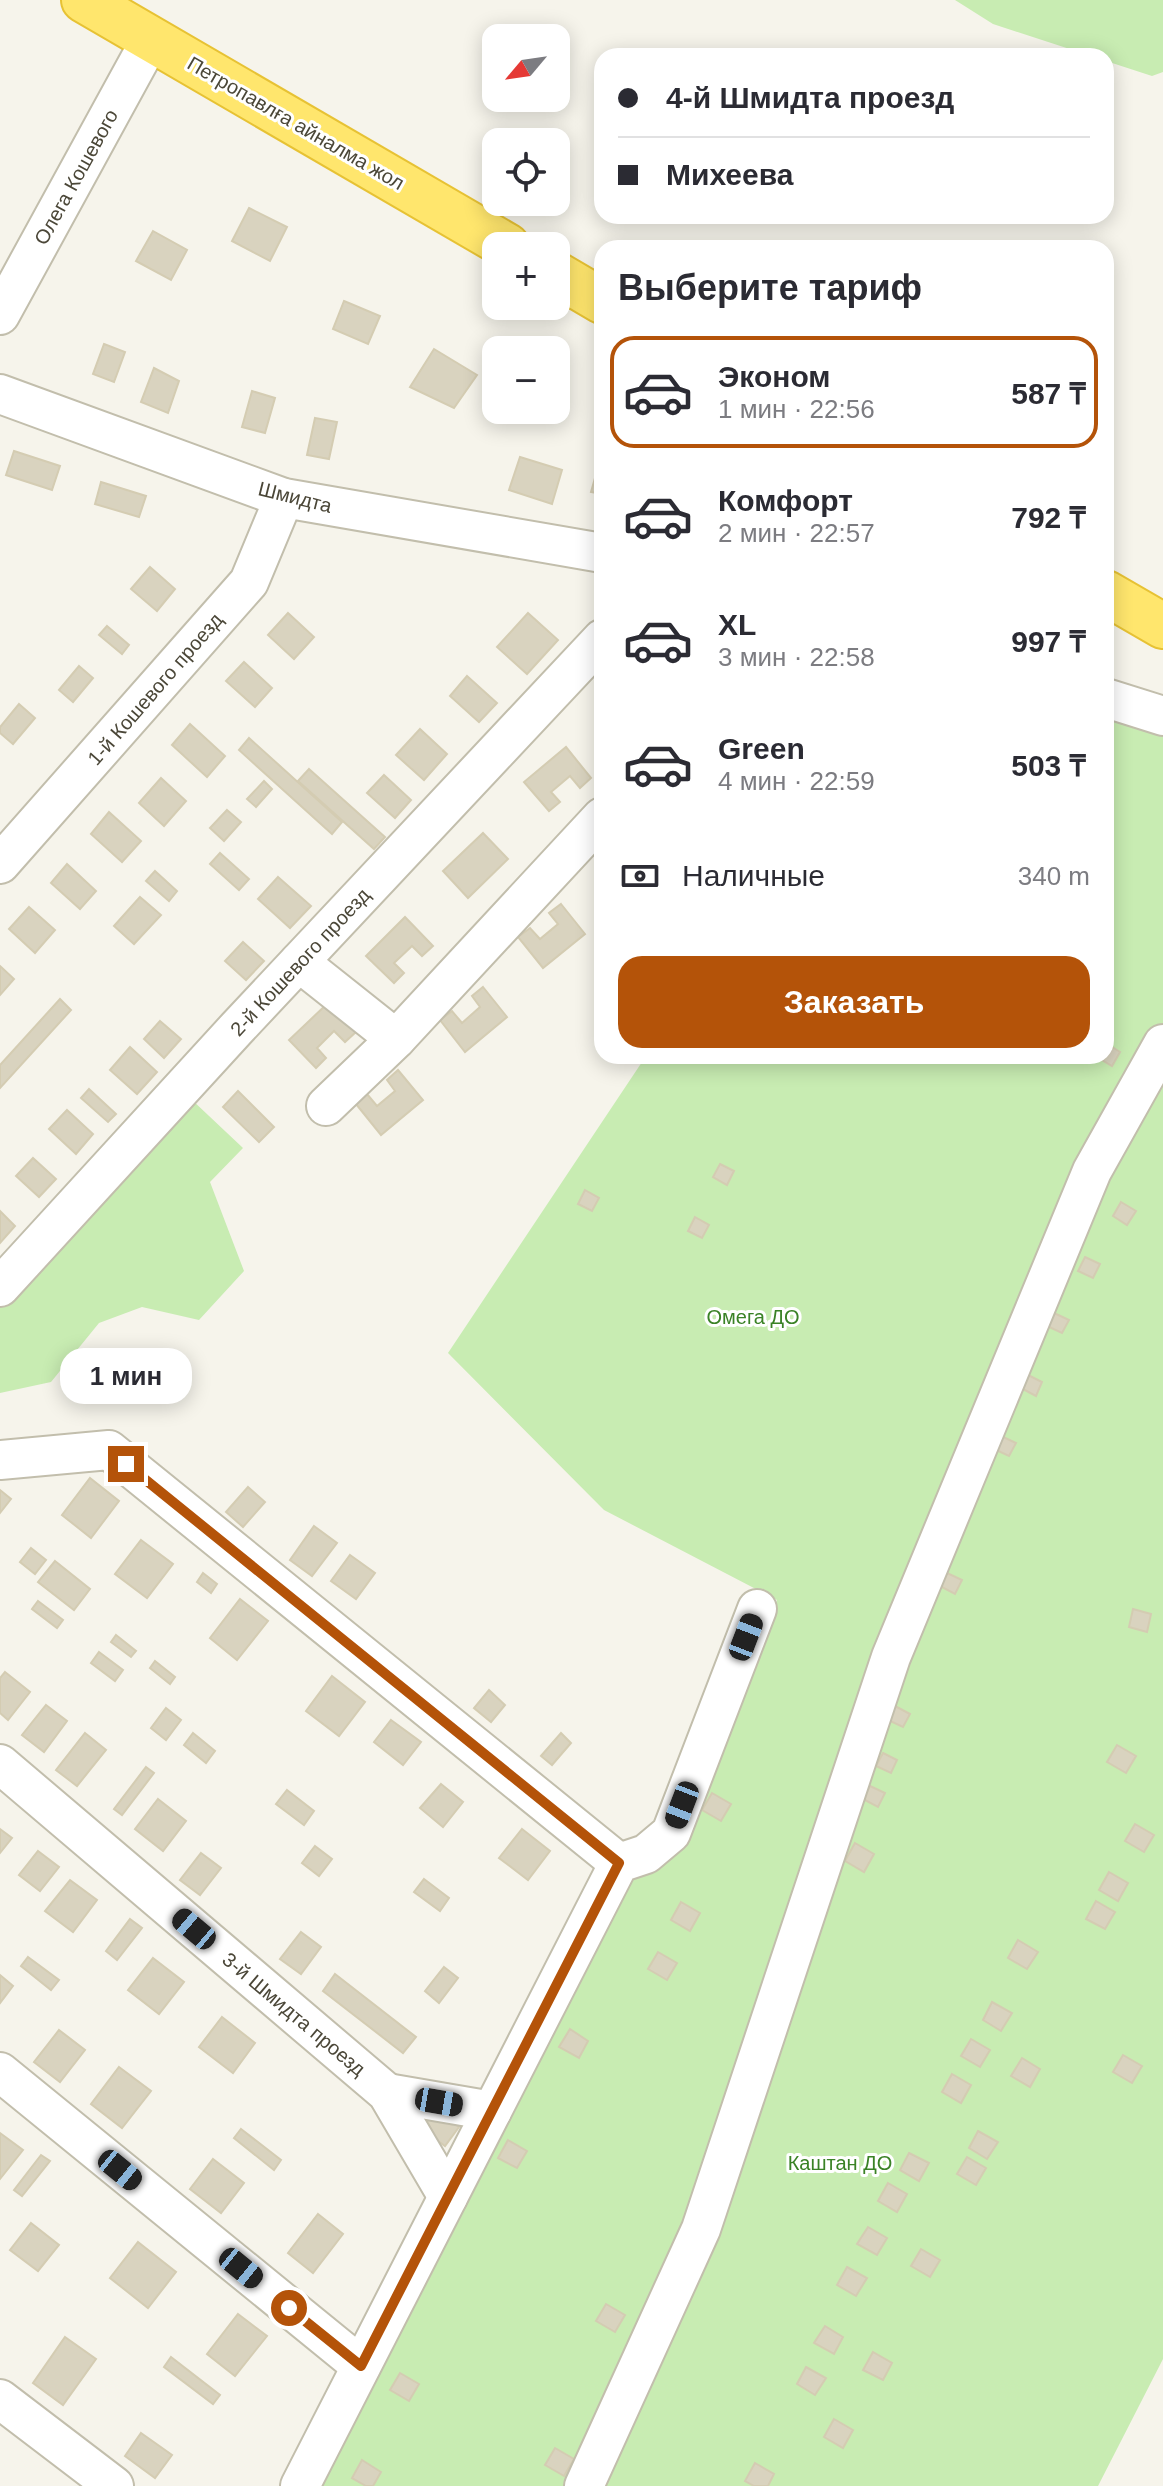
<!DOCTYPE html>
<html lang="ru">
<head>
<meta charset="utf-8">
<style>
	:root { --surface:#fff; --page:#f2f2f3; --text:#2b2b33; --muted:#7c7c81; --line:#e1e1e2; --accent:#b45309 }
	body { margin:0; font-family:Helvetica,sans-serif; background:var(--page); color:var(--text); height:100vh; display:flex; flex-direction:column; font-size:30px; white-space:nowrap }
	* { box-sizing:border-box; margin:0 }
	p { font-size:26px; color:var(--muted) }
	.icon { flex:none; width:44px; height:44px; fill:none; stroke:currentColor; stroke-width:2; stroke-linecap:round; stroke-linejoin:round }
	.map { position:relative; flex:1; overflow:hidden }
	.sheet { position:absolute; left:594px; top:240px; width:520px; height:824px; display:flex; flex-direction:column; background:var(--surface); border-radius:24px; box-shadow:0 4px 20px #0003 }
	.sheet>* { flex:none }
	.banner { position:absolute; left:594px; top:48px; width:520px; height:176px; border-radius:24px; box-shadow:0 4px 20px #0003; display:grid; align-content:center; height:176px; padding:0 24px; background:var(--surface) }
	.needle { width:52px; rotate:241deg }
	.fabs { position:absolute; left:482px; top:24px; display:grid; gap:16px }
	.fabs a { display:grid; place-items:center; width:88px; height:88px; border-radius:16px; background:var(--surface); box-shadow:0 4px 20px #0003; font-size:40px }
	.end { position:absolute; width:36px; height:36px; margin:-18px; border:10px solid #b45309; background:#fff; box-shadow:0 0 0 4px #fff }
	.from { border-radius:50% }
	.bubble { position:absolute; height:56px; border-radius:24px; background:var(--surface); box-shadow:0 4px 20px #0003; font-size:26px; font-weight:700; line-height:56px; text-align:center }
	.car { position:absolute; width:24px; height:48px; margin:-24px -12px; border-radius:10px; box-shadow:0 0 6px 2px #0007; background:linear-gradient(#222 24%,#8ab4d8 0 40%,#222 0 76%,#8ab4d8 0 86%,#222 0) }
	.banner b { display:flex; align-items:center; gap:28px; height:76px; font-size:30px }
	.banner b+b { border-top:2px solid var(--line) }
	.banner i { width:20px; height:20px; background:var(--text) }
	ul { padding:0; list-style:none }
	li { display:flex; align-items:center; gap:24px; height:112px; margin:0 16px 12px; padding:0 8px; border:4px solid transparent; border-radius:24px }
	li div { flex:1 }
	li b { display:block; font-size:30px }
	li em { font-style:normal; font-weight:700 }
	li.on { border-color:var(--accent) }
	li>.icon { width:72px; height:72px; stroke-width:1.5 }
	h2 { padding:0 24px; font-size:36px; line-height:96px }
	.pay { display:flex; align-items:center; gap:20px; height:88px; padding:0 24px; font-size:30px }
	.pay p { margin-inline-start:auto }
	.cta { display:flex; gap:16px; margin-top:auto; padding:16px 24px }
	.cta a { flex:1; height:92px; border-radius:24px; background:var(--accent); color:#fff; font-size:32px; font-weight:700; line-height:92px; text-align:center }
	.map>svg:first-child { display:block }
	.green { fill:#c8ecb2 }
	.building { fill:#d9d3bf; stroke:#d4ccb2; stroke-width:2 }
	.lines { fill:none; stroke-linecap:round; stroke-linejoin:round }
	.minor-casing { stroke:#c2beac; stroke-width:42 }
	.highway-casing { stroke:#e7c234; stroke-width:48 }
	.minor { stroke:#fff; stroke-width:38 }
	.highway { stroke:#ffe66d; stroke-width:44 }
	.route { stroke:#b45309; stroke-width:10 }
	.labels { text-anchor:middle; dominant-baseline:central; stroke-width:6; stroke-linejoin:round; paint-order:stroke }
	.street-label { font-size:20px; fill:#4b4738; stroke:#fff }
	.park-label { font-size:20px; fill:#3a8226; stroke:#fff }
</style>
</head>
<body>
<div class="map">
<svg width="1163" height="2486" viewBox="0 0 1163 2486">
	<rect width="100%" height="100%" fill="#f6f4eb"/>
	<g class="green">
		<path d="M955,0H1163V72L1152,76L1106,61V56H1091L993,24Z"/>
		<path d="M1106,708L1163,726V2359L1098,2486H314L627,1874L682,1838L777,1600L604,1510L448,1353L646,1056H1106Z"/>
		<path d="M191,1099L243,1148L210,1182L244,1271L199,1320L142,1307L99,1323L51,1382L0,1393V1304Z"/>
	</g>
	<g class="building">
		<path d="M249,208L287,227L270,261L232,241Z"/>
		<path d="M153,231L187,250L171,280L136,261Z"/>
		<path d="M344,301L380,316L368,344L333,329Z"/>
		<path d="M104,344L125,352L114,382L93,374Z"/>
		<path d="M434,349L477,375L454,408L410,387Z"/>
		<path d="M154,368L179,381L168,413L141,402Z"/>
		<path d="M252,391L275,398L265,433L242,427Z"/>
		<path d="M315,418L337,422L329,459L307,455Z"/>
		<path d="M14,451L60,466L52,490L6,475Z"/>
		<path d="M520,457L562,470L552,504L509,490Z"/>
		<path d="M597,471L602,473V494L591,492Z"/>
		<path d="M101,482L146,496L139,517L95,504Z"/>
		<path d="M150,567L175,589L157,611L131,589Z"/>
		<path d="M288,613L314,637L294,659L268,635Z"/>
		<path d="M528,613L558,640L527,674L497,647Z"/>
		<path d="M107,626L129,645L122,654L99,635Z"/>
		<path d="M244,662L272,688L255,707L226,681Z"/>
		<path d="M79,666L93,678L73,702L59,690Z"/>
		<path d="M467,676L497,703L479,722L450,696Z"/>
		<path d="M19,704L35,718L13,744L0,733V727Z"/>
		<path d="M190,724L225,756L207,777L172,745Z"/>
		<path d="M420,729L447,754L424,780L396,755Z"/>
		<path d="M249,738L342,822L332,834L239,750Z"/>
		<path d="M566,747L591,778L580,788L570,776L551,792L560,802L549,811L524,782Z"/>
		<path d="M309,769L385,837L374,849L298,781Z"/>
		<path d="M384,775L411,800L395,818L367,793Z"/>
		<path d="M161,778L186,801L164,826L139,803Z"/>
		<path d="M264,781L272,789L256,807L247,799Z"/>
		<path d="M227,810L241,822L224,841L210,828Z"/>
		<path d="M109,812L141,841L122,862L91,834Z"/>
		<path d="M483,833L508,859L468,898L443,871Z"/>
		<path d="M220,853L249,879L239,890L210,864Z"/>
		<path d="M67,864L96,891L80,909L51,883Z"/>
		<path d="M155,871L177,891L169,901L146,881Z"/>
		<path d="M278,877L311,906L290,928L258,899Z"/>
		<path d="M140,897L161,915L134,944L114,926Z"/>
		<path d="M561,904L585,934L543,968L518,937L530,928L540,939L558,924L549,913Z"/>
		<path d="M29,907L55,930L35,953L9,929Z"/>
		<path d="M405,917L433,946L422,956L412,946L394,963L404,973L394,983L366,956Z"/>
		<path d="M243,942L264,961L246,980L225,961Z"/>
		<path d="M0,966L14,979L0,995Z"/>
		<path d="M483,987L507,1017L465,1052L440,1020L452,1011L462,1023L480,1007L472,996Z"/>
		<path d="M60,999L71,1010L0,1088V1065Z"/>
		<path d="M328,1003L356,1032L345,1042L334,1031L317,1048L326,1058L316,1068L289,1040Z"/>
		<path d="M160,1021L181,1039L164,1058L144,1039Z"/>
		<path d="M1106,1043L1120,1052L1112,1066L1097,1057L1106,1056Z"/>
		<path d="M130,1047L157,1072L137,1094L110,1070Z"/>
		<path d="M398,1070L423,1100L381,1135L356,1104L367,1094L377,1106L395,1091L387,1080Z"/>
		<path d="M89,1089L116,1114L108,1122L81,1098Z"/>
		<path d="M238,1091L274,1127L259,1142L223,1107Z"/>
		<path d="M67,1110L93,1134L76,1154L49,1129Z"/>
		<path d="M33,1158L56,1179L39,1197L16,1176Z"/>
		<path d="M720,1164L734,1171L727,1185L713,1177Z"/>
		<path d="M585,1190L599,1198L592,1211L578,1204Z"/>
		<path d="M1121,1202L1136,1211L1127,1225L1113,1216Z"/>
		<path d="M0,1211L15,1226L0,1243Z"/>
		<path d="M695,1217L709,1225L702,1238L688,1231Z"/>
		<path d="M1085,1257L1100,1264L1093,1278L1078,1271Z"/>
		<path d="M1054,1313L1069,1320L1062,1333L1047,1326Z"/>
		<path d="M1028,1375L1042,1382L1036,1396L1021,1388Z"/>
		<path d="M1001,1436L1016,1443L1009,1456L994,1449Z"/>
		<path d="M90,1478L119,1501L91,1538L62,1515Z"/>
		<path d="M248,1487L265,1502L243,1527L226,1512Z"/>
		<path d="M0,1490L11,1499L0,1513Z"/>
		<path d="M314,1526L337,1543L312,1576L290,1560Z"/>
		<path d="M141,1540L173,1564L147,1598L115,1574Z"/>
		<path d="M31,1548L46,1560L35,1574L20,1562Z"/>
		<path d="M350,1555L375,1573L356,1599L331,1581Z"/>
		<path d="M55,1561L90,1589L74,1610L38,1582Z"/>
		<path d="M203,1573L217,1584L211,1593L197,1582Z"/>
		<path d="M947,1573L962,1580L955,1594L940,1586Z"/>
		<path d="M240,1599L268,1621L237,1660L210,1638Z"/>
		<path d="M38,1601L63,1620L57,1628L32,1609Z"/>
		<path d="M1133,1609L1151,1614L1147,1632L1129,1627Z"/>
		<path d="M116,1635L136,1651L131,1657L111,1642Z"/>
		<path d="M99,1652L123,1670L115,1681L91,1663Z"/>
		<path d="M155,1661L175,1677L170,1684L150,1668Z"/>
		<path d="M5,1672L30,1692L8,1720L0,1713V1678Z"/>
		<path d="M332,1676L365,1702L339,1736L306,1711Z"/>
		<path d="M489,1690L505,1705L491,1722L474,1708Z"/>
		<path d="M46,1705L67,1721L44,1752L22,1735Z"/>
		<path d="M895,1706L910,1714L903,1727L888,1720Z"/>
		<path d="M166,1708L181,1720L166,1740L151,1728Z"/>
		<path d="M391,1720L421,1742L403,1765L374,1742Z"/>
		<path d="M85,1733L106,1750L77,1786L56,1770Z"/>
		<path d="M193,1733L215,1751L206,1763L184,1745Z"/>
		<path d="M561,1733L571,1743L552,1765L541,1756Z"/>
		<path d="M1117,1745L1136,1756L1126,1773L1107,1762Z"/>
		<path d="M883,1753L897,1760L891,1773L876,1766Z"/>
		<path d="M146,1767L154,1773L122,1815L114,1809Z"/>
		<path d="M441,1784L463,1802L443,1827L420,1808Z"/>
		<path d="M870,1786L885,1793L878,1807L863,1799Z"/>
		<path d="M287,1790L314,1811L304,1825L276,1804Z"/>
		<path d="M712,1793L731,1804L721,1821L702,1810Z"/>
		<path d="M158,1799L186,1821L163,1851L135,1829Z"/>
		<path d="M1135,1824L1154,1835L1144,1852L1125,1841Z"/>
		<path d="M0,1829L12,1838L0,1853Z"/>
		<path d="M522,1829L550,1851L528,1880L499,1858Z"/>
		<path d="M855,1843L874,1854L864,1872L845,1861Z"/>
		<path d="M315,1846L332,1859L319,1876L302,1863Z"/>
		<path d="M38,1851L59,1867L40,1891L19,1875Z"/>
		<path d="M201,1853L221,1868L200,1895L180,1880Z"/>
		<path d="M1109,1872L1128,1883L1118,1901L1099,1890Z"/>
		<path d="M424,1879L449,1898L440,1911L414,1892Z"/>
		<path d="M70,1880L97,1900L73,1932L45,1911Z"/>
		<path d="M1096,1901L1115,1912L1105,1929L1086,1919Z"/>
		<path d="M681,1902L700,1913L690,1931L671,1920Z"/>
		<path d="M130,1919L142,1928L117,1960L106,1951Z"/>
		<path d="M301,1932L321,1947L301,1974L280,1959Z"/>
		<path d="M1018,1940L1038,1952L1027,1969L1008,1958Z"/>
		<path d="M658,1952L677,1963L667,1980L648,1969Z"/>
		<path d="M28,1957L59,1980L51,1990L21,1966Z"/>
		<path d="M153,1958L184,1982L159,2014L128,1990Z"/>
		<path d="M444,1967L458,1978L439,2003L425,1991Z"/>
		<path d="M335,1974L416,2037L403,2053L323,1991Z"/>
		<path d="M0,1975L13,1986L0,2003Z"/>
		<path d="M992,2002L1012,2013L1001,2031L983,2020Z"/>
		<path d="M222,2017L255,2043L233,2073L199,2047Z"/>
		<path d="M570,2029L588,2041L579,2058L559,2047Z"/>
		<path d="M59,2030L85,2050L60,2082L34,2062Z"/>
		<path d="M971,2039L990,2050L980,2067L961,2056Z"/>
		<path d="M1123,2055L1142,2066L1132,2083L1113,2072Z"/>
		<path d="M1022,2058L1040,2069L1030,2087L1011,2076Z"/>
		<path d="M119,2067L151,2091L122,2128L91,2104Z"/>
		<path d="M952,2074L971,2085L961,2103L942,2092Z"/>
		<path d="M433,2108L459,2127L445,2146L419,2127Z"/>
		<path d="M241,2129L281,2160L274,2170L234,2138Z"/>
		<path d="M978,2131L998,2142L987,2159L969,2148Z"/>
		<path d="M0,2133L23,2150L0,2179Z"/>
		<path d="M508,2140L527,2151L517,2168L498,2158Z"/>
		<path d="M909,2153L929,2163L919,2181L900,2170Z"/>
		<path d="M41,2155L50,2161L22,2196L14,2190Z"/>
		<path d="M967,2157L986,2168L976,2185L957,2174Z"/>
		<path d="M213,2159L244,2183L221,2213L190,2189Z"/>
		<path d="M888,2183L907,2194L897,2212L878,2201Z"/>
		<path d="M318,2214L343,2234L313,2273L288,2253Z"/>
		<path d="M31,2223L59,2245L38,2271L10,2250Z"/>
		<path d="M868,2227L887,2238L877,2255L857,2244Z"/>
		<path d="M138,2242L176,2272L148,2308L110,2278Z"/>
		<path d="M921,2249L940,2260L930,2277L911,2266Z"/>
		<path d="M847,2267L867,2278L856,2296L837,2285Z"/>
		<path d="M606,2304L625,2315L615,2332L596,2321Z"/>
		<path d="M238,2314L267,2336L235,2376L207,2354Z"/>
		<path d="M825,2326L843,2337L834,2354L814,2343Z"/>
		<path d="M65,2337L96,2359L63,2405L33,2383Z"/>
		<path d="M873,2352L892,2363L883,2380L863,2370Z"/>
		<path d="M171,2357L220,2395L213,2404L164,2367Z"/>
		<path d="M806,2367L826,2378L815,2395L797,2384Z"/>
		<path d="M400,2373L419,2384L409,2401L390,2390Z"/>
		<path d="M834,2419L853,2430L843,2448L824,2437Z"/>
		<path d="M141,2433L172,2455L155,2478L125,2456Z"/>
		<path d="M555,2448L574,2459L564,2476L545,2465Z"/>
		<path d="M362,2460L381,2472L373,2486H366L352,2478Z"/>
		<path d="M755,2463L774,2474L768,2486H754L745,2481Z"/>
	</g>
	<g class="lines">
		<g class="minor-casing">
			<g id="minor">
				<path d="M0,315L151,39"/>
				<path d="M0,394L284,498L602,553"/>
				<path d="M1106,698L1163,716"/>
				<path d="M0,864L249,582L284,498"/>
				<path d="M299,962L396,1039"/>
				<path d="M326,1106L396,1039L602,817"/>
				<path d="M0,1287L237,1028L602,639"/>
				<path d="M0,1460L109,1450L619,1863"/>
				<path d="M0,1764L387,2093L448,2197"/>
				<path d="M0,2072L361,2366"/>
				<path d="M387,2093L492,2111"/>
				<path d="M0,2399L114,2486"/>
				<path d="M300,2486L619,1863L646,1854L671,1833L757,1609"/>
				<path d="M584,2486L701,2229L891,1657L1092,1171L1163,1044"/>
			</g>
		</g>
		<g class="highway-casing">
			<g id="highway">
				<path d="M84,0L507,246"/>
				<path d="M556,274L602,301"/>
				<path d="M1106,593L1163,626"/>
			</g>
		</g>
		<use href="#minor" class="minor"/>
		<use href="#highway" class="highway"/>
	</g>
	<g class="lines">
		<path class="route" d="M126,1464L619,1863L361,2366L289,2308"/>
	</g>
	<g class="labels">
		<g class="street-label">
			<text transform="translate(296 123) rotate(30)">Петропавлға айналма жол</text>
			<text transform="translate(76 177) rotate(-61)">Олега Кошевого</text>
			<text transform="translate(295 497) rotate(14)">Шмидта</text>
			<text transform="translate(155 689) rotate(-49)">1-й Кошевого проезд</text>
			<text transform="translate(300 962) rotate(-47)">2-й Кошевого проезд</text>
			<text transform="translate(294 2014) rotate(40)">3-й Шмидта проезд</text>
		</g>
		<g class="park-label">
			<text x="753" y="1317">Омега ДО</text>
			<text x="840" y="2163">Каштан ДО</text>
		</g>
	</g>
</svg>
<div class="fabs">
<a><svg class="needle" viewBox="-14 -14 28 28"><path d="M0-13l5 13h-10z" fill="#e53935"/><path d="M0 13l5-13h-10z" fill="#7c7c81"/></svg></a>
<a><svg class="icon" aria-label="locate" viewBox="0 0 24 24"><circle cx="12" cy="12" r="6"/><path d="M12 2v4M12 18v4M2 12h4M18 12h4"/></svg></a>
<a>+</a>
<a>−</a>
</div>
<i class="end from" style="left:289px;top:2308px"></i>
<i class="end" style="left:126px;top:1464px"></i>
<div class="bubble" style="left:60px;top:1348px;width:132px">1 мин</div>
<i class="car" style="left:746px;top:1637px;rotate:21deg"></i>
<i class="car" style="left:682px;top:1805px;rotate:201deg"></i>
<i class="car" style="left:194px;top:1929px;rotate:310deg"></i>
<i class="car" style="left:439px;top:2102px;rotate:100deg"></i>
<i class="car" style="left:120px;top:2170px;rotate:129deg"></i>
<i class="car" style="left:241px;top:2268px;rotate:129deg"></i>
<div class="banner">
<b><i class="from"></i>4-й Шмидта проезд</b>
<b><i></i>Михеева</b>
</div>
<section class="sheet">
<h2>Выберите тариф</h2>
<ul>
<li class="on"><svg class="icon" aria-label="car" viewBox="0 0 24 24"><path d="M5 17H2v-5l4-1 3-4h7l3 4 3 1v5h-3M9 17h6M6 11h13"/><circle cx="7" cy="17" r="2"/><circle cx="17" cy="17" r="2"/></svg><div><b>Эконом</b><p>1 мин · 22:56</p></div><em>587 ₸</em></li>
<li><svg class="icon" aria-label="car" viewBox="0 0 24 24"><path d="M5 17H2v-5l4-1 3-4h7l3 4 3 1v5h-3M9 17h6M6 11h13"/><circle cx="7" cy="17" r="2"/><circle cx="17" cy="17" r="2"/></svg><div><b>Комфорт</b><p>2 мин · 22:57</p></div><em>792 ₸</em></li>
<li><svg class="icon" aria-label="car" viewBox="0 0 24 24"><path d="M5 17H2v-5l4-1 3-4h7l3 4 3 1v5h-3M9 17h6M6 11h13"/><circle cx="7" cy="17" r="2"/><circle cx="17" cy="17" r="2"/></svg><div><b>XL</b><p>3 мин · 22:58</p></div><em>997 ₸</em></li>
<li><svg class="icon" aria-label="car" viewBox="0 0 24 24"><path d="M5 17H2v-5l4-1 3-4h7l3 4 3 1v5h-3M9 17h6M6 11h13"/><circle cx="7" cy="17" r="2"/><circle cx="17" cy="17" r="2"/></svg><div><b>Green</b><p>4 мин · 22:59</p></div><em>503 ₸</em></li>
</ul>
<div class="pay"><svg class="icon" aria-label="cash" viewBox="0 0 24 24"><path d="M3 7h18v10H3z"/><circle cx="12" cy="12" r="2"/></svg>Наличные<p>340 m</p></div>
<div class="cta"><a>Заказать</a></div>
</section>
</div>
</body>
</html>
